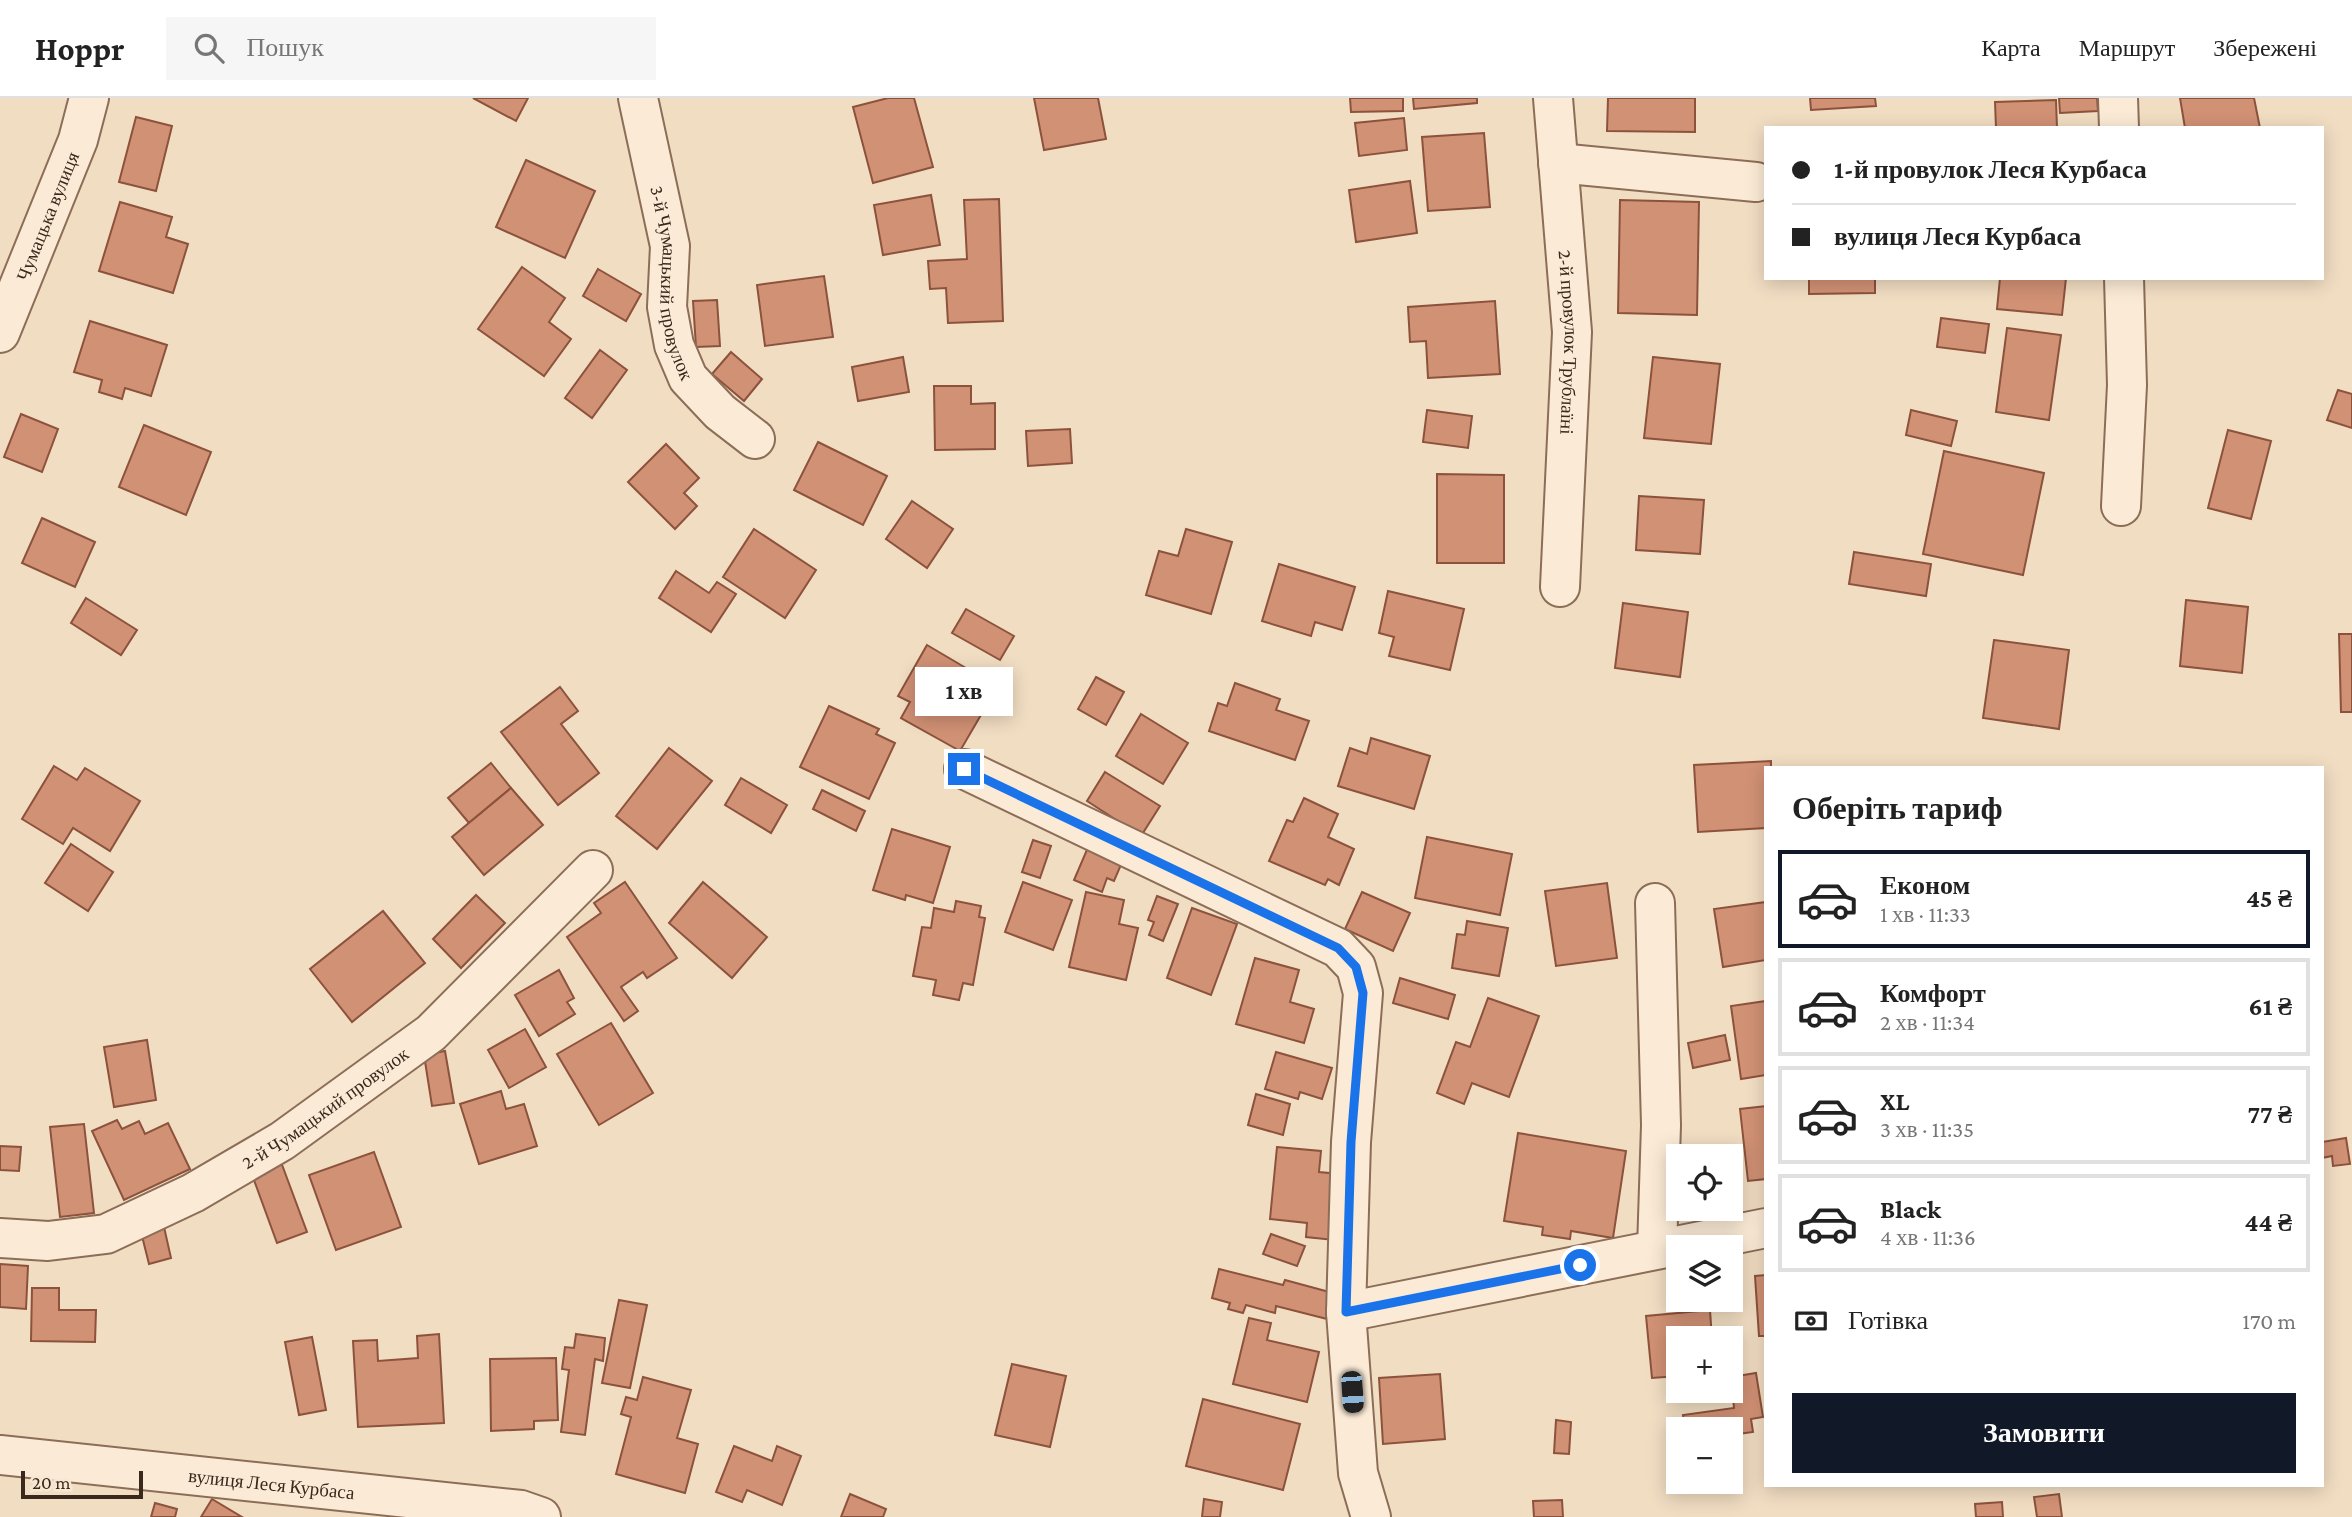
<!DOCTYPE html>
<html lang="uk">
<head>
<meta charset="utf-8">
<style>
	:root { --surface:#fff; --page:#f6f6f6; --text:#222; --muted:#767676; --line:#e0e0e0; --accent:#111827 }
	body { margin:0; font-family:"Crimson Pro",serif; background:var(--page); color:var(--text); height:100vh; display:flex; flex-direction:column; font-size:26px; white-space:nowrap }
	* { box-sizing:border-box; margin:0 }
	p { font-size:23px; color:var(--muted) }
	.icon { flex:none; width:38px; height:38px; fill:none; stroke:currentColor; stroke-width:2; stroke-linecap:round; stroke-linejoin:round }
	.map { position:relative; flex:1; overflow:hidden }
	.details { position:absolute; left:1764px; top:668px; width:560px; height:721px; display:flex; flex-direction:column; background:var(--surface); border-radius:0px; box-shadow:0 4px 18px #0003 }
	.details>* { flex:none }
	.top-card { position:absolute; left:1764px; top:28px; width:560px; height:154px; border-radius:0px; box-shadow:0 4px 18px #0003; display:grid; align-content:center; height:154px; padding:0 28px; background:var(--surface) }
	.fabs { position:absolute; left:1666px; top:1046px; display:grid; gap:14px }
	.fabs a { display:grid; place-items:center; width:77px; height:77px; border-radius:0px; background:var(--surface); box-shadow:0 4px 18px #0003; font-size:35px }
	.scale { position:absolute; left:21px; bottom:18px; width:122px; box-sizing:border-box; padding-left:7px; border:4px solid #3a281d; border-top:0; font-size:19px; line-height:24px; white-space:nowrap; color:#3a281d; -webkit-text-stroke:5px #f8e8d2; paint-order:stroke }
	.end { position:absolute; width:32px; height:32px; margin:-16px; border:9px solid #1a73e8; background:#fff; box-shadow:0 0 0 4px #fff }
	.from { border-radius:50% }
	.bubble { position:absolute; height:49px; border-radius:0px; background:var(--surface); box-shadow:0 4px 18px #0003; font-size:23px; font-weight:700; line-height:49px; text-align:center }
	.car { position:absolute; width:21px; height:42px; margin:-21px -10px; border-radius:9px; box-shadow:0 0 5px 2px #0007; background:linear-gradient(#222 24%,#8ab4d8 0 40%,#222 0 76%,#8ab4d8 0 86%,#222 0) }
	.top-card b { display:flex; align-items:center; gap:24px; height:66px; font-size:26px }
	.top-card b+b { border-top:2px solid var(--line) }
	.top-card i { width:18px; height:18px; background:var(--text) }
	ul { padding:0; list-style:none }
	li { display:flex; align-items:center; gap:21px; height:98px; margin:0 14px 10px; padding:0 14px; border:4px solid var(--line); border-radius:0px }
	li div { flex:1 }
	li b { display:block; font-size:26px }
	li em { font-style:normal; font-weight:700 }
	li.current { border-color:var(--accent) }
	li>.icon { width:63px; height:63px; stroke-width:1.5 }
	h2 { padding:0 28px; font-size:32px; line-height:84px }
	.pay { display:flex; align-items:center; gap:18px; height:77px; padding:0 28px; font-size:26px }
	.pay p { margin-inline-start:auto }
	.cta { display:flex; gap:14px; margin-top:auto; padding:14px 28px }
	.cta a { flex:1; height:80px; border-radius:0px; background:var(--accent); color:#fff; font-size:28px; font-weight:700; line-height:80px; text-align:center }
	header { display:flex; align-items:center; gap:42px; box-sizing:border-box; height:98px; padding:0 35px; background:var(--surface); border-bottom:2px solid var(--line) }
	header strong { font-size:33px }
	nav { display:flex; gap:38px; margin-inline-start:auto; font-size:24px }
	.search { width:490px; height:63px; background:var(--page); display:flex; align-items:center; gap:18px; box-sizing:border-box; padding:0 24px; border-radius:0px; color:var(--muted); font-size:26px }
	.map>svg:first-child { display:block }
	.building { fill:#d19175; stroke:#8c523c; stroke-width:2 }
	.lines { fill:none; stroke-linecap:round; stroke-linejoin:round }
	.minor-casing { stroke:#8c6d58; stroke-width:42 }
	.minor { stroke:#fbebd6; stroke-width:38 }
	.route { stroke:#1a73e8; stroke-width:9 }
	.labels { text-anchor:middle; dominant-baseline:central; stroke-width:5; stroke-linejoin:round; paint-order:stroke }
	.street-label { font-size:19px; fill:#3a281d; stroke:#f8e8d2 }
</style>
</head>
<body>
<header>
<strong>Hoppr</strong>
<div class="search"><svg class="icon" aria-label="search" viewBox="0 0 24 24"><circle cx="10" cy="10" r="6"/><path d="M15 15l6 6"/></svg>Пошук</div>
<nav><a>Карта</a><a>Маршрут</a><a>Збережені</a></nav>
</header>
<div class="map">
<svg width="2352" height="1419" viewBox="0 0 2352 1419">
	<rect width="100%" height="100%" fill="#f1ddc2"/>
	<g class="building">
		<path d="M473,0H528L516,23Z"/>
		<path d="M888,0H914L933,69L873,85L853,9Z"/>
		<path d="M1034,0H1098L1106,41L1044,52Z"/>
		<path d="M1350,0H1403V13L1351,14Z"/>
		<path d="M1413,0H1477V5L1414,11Z"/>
		<path d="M1608,0H1695V34L1607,33Z"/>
		<path d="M1810,0H1875L1876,8L1811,12Z"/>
		<path d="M2059,0H2097L2098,13L2060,15Z"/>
		<path d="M2180,0H2254L2260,30H2185Z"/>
		<path d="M2056,2L2057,30H1996L1995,4Z"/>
		<path d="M136,19L172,28L156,93L119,84Z"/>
		<path d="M1404,20L1407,52L1359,58L1355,25Z"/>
		<path d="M1484,35L1490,109L1428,113L1422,39Z"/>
		<path d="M526,62L595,93L565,160L496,129Z"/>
		<path d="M1410,83L1417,135L1356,144L1349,92Z"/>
		<path d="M931,97L940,147L883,157L874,107Z"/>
		<path d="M999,101L1003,223L948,225L946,190L930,191L928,163L967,161L964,102Z"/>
		<path d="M1620,102L1699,104L1697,217L1618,215Z"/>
		<path d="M120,104L172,119L166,139L188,146L173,195L99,173Z"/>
		<path d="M522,169L565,200L549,224L571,241L544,278L478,231Z"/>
		<path d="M598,171L641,196L626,223L583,198Z"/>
		<path d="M824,178L833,239L765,248L757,187Z"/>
		<path d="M1809,180H1875V195L1809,196Z"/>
		<path d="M2000,180H2066L2062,217L1997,211Z"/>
		<path d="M717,202L720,248L696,249L693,203Z"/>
		<path d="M1495,203L1500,276L1428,280L1426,243L1410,244L1408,209Z"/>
		<path d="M1941,220L1989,226L1985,255L1937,249Z"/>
		<path d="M90,223L167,247L151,298L125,290L122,301L99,294L102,282L74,274Z"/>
		<path d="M2007,230L2061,237L2049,322L1996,314Z"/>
		<path d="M600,252L627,272L592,320L565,300Z"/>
		<path d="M731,254L762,281L744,303L712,276Z"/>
		<path d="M903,259L909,294L858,303L852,269Z"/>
		<path d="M1653,259L1720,266L1711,346L1644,340Z"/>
		<path d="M934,288H971V306L995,305V351L935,352Z"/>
		<path d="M2338,292L2352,296V330L2327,322Z"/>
		<path d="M1427,312L1472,318L1468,350L1423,344Z"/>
		<path d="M1911,312L1957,323L1951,348L1906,337Z"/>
		<path d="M21,316L58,331L42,374L4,359Z"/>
		<path d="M144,327L211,354L186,417L119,389Z"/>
		<path d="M1070,331L1072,365L1028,368L1026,333Z"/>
		<path d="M2228,332L2271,343L2251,421L2208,410Z"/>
		<path d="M818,344L887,378L863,427L794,392Z"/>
		<path d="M666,346L699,380L684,395L697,408L675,431L628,384Z"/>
		<path d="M1944,353L2044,375L2023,477L1923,456Z"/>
		<path d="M1437,376L1504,377V465H1437Z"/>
		<path d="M1639,398L1704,402L1700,456L1636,452Z"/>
		<path d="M912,403L953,431L927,470L886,441Z"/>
		<path d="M42,420L95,444L75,489L22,465Z"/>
		<path d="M754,431L816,472L785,520L723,479Z"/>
		<path d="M1186,431L1232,444L1211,516L1146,497L1159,453L1178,458Z"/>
		<path d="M1854,454L1931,466L1926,498L1849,486Z"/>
		<path d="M1279,466L1355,489L1342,532L1315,524L1311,538L1262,523Z"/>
		<path d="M676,473L709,495L717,484L736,496L711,534L659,500Z"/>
		<path d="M1388,493L1464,511L1450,572L1389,558L1394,539L1379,535Z"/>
		<path d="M86,500L137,532L121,557L71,525Z"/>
		<path d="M2186,502L2248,509L2242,575L2180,568Z"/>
		<path d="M1623,505L1688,514L1680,579L1615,570Z"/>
		<path d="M966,511L1014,538L1000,562L952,535Z"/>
		<path d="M2339,536H2352V614H2341Z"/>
		<path d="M1994,542L2069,552L2059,631L1983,620Z"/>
		<path d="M927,547L966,570L954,592L985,610L960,653L901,620L910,604L898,598Z"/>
		<path d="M1096,579L1124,594L1106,627L1078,611Z"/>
		<path d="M1235,585L1280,601L1276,612L1309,623L1295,662L1209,633L1218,605L1227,608Z"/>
		<path d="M560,589L578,613L561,626L599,675L558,707L501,634Z"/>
		<path d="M829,608L879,631L876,636L895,645L869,701L800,669Z"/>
		<path d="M1141,616L1188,645L1163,686L1116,658Z"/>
		<path d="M1371,640L1430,658L1414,711L1338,688L1350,650L1367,656Z"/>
		<path d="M669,650L712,683L657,751L616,718Z"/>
		<path d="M1771,663V670H1766V730L1698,734L1694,667Z"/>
		<path d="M491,665L511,690L469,725L448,700Z"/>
		<path d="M54,668L77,682L85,670L140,703L110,753L73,730L63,746L22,721Z"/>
		<path d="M1105,674L1160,708L1141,738L1087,703Z"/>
		<path d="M741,680L787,707L771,735L725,707Z"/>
		<path d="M511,690L543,727L484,777L452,739Z"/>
		<path d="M822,692L865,713L856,733L813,711Z"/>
		<path d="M1304,700L1338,716L1328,739L1354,751L1339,787L1328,781L1325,787L1269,763L1287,722L1293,724Z"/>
		<path d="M892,731L950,749L933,805L906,797L905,802L873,792Z"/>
		<path d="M1427,739L1512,756L1500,817L1415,800Z"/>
		<path d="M1092,740L1126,755L1114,783L1107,780L1102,794L1074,782Z"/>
		<path d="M1033,742L1051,748L1040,780L1022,774Z"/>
		<path d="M71,746L113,774L88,813L45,785Z"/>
		<path d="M625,784L677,860L647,880L643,874L621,889L638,913L624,923L567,839L601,815L594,805Z"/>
		<path d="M703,784L767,839L732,880L669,825Z"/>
		<path d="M1023,784L1072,802L1053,852L1005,834Z"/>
		<path d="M1607,785L1617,860L1556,868L1545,793Z"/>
		<path d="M1086,794L1124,802L1119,826L1138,830L1126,882L1069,869Z"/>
		<path d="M1362,794L1410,815L1393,853L1345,831Z"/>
		<path d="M476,797L505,825L461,870L433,841Z"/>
		<path d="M1157,798L1178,806L1163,843L1149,837L1154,824L1148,822Z"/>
		<path d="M956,803L981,808L979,819L985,820L973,887L963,885L959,902L933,897L936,882L913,878L922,829L931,830L934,810L954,814Z"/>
		<path d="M1766,804V862L1723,869L1714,811Z"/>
		<path d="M1192,810L1237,826L1211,897L1167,880Z"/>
		<path d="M383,813L425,865L352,924L310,871Z"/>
		<path d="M1467,823L1508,830L1499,878L1452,870L1457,836L1465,837Z"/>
		<path d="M1255,860L1299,872L1290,904L1314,911L1304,945L1236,926Z"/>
		<path d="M559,872L574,900L567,904L575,916L539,938L515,897Z"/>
		<path d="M1400,880L1455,897L1448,921L1393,905Z"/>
		<path d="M1488,900L1539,918L1509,999L1472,985L1464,1006L1437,995L1456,944L1470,949Z"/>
		<path d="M1766,903V977L1741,981L1731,908Z"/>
		<path d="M611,925L653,995L599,1027L557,956Z"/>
		<path d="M525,931L546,969L509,990L488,952Z"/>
		<path d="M1725,937L1730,962L1693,970L1688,945Z"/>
		<path d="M147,942L156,1002L114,1009L104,949Z"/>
		<path d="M445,953L454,1005L432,1008L424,957Z"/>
		<path d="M1276,954L1332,970L1322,1001L1300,994L1298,1001L1265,991Z"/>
		<path d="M501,993L506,1011L524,1006L537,1048L479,1066L460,1006Z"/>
		<path d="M1256,996L1290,1006L1283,1037L1248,1027Z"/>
		<path d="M1766,1008V1081L1748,1083L1740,1011Z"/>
		<path d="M117,1022L122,1031L139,1023L145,1036L168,1025L190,1071L124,1102L92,1033Z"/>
		<path d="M84,1026L94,1115L60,1119L50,1029Z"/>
		<path d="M1518,1035L1626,1053L1613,1140L1571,1133L1570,1141L1542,1137L1543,1129L1504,1123Z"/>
		<path d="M2346,1040L2350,1066L2333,1068L2332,1058L2322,1060V1044Z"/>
		<path d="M0,1048L21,1049L19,1073L0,1072Z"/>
		<path d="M1277,1049L1321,1053L1319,1074L1340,1076L1334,1142L1306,1139L1307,1125L1270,1121Z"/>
		<path d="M374,1054L401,1129L336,1152L309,1077Z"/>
		<path d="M281,1064L307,1134L277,1145L251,1074Z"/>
		<path d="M164,1129L171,1160L149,1166L141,1134Z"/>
		<path d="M1271,1136L1305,1148L1297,1168L1263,1156Z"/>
		<path d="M0,1166L28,1168L26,1211L0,1209Z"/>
		<path d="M1219,1171L1283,1187L1285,1182L1333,1195L1327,1221L1276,1208L1275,1215L1246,1207L1243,1215L1228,1211L1230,1205L1212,1200Z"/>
		<path d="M1766,1177V1238H1759L1755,1178Z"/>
		<path d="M32,1190H59V1212H96L95,1244L31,1243Z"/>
		<path d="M619,1202L647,1207L630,1290L602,1285Z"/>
		<path d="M1710,1212L1712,1241H1678V1278L1652,1280L1646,1218Z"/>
		<path d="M1249,1220L1271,1225L1267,1242L1319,1254L1307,1304L1233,1286Z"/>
		<path d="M439,1236L444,1325L358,1329L353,1243L377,1242L378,1263L418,1260L417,1238Z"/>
		<path d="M576,1236L605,1240L603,1263L595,1261L585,1337L561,1334L569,1272L562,1271L565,1249L574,1250Z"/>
		<path d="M312,1239L326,1312L299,1317L285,1244Z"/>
		<path d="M556,1260L558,1322L534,1323V1331L491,1333L490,1261Z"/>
		<path d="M1012,1266L1066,1278L1050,1349L995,1337Z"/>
		<path d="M1756,1275L1763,1319L1751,1321L1753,1334L1731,1337V1332H1685L1683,1317L1734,1310L1731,1279Z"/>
		<path d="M1440,1276L1445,1341L1383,1346L1379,1280Z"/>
		<path d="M643,1279L691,1292L677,1340L698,1346L685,1395L616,1376L631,1319L621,1316L626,1299L637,1302Z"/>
		<path d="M1203,1301L1300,1326L1283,1392L1186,1368Z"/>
		<path d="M1556,1322L1571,1324L1569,1356L1554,1355Z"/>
		<path d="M734,1348L772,1363L777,1348L801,1358L782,1407L747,1392L742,1404L716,1394Z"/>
		<path d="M850,1396L886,1411L883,1419H841Z"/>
		<path d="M2059,1396L2062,1419H2037L2034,1399Z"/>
		<path d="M212,1401L242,1419H201Z"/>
		<path d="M1204,1401L1222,1404L1220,1419H1202Z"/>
		<path d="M1562,1402L1563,1419H1534L1533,1403Z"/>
		<path d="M2002,1404L2003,1419H1976L1975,1406Z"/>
		<path d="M155,1405L177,1411L175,1419H151Z"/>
	</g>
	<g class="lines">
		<g class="minor-casing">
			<g id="minor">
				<path id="s1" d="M638,0L670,148L667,209L674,247L688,280L720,314L755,341"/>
				<path id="s2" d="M1553,0L1572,234L1560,489"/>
				<path d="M2118,0L2119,30"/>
				<path d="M1558,65L1756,84"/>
				<path id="s3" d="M0,235L78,42L89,0"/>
				<path d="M2121,408L2127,287L2124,180"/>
				<path d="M964,671L1338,850L1356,869L1363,895L1351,1044L1346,1214L1358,1375L1371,1419"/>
				<path d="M1655,805L1661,1027L1657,1151"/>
				<path id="s4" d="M0,1140L48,1143L106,1136L193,1095L282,1043L431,935L593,772"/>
				<path d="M1346,1214L1766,1130"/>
				<path id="s5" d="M0,1357L521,1412L541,1419"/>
			</g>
		</g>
		<use href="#minor" class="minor"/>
	</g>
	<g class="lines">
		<path class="route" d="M964,671L1338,850L1356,869L1363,895L1351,1044L1346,1214L1580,1167"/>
	</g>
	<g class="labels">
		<g class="street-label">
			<text stroke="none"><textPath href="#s3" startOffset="126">Чумацька вулиця</textPath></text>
			<text stroke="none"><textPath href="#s1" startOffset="189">3-й Чумацький провулок</textPath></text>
			<text stroke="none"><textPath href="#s2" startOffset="245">2-й провулок Трублаїні</textPath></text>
			<text stroke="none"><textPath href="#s4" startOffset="360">2-й Чумацький провулок</textPath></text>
			<text stroke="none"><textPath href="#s5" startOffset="273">вулиця Леся Курбаса</textPath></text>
		</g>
	</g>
</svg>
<div class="fabs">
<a><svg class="icon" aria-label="locate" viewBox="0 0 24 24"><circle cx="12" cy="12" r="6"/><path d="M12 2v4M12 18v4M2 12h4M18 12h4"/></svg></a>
<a><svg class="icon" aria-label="layers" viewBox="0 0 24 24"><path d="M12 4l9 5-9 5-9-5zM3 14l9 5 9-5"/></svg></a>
<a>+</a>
<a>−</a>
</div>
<div class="scale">20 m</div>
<i class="end from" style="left:1580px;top:1167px"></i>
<i class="end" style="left:964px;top:671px"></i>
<div class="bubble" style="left:915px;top:569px;width:98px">1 хв</div>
<i class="car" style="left:1352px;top:1294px;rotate:176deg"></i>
<div class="top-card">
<b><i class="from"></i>1-й провулок Леся Курбаса</b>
<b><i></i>вулиця Леся Курбаса</b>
</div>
<section class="details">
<h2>Оберіть тариф</h2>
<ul>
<li class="current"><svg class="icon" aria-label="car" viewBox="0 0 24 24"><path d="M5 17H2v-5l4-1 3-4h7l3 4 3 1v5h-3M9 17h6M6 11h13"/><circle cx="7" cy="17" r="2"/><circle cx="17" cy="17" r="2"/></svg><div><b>Економ</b><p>1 хв · 11:33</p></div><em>45 ₴</em></li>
<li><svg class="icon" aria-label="car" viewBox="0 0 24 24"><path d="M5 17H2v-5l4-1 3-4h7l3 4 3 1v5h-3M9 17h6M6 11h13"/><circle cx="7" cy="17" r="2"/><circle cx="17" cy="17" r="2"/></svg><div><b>Комфорт</b><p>2 хв · 11:34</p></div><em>61 ₴</em></li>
<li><svg class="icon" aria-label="car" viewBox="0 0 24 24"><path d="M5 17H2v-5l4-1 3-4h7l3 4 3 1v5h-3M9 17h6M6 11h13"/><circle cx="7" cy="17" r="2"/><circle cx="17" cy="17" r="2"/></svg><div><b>XL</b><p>3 хв · 11:35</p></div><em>77 ₴</em></li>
<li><svg class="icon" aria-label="car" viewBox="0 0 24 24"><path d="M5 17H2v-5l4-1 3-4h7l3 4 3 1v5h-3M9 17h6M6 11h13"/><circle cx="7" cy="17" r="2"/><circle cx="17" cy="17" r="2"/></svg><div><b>Black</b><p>4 хв · 11:36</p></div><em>44 ₴</em></li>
</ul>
<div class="pay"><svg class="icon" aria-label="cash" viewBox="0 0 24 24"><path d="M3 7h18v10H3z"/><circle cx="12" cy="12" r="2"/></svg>Готівка<p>170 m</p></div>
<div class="cta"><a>Замовити</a></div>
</section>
</div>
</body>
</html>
